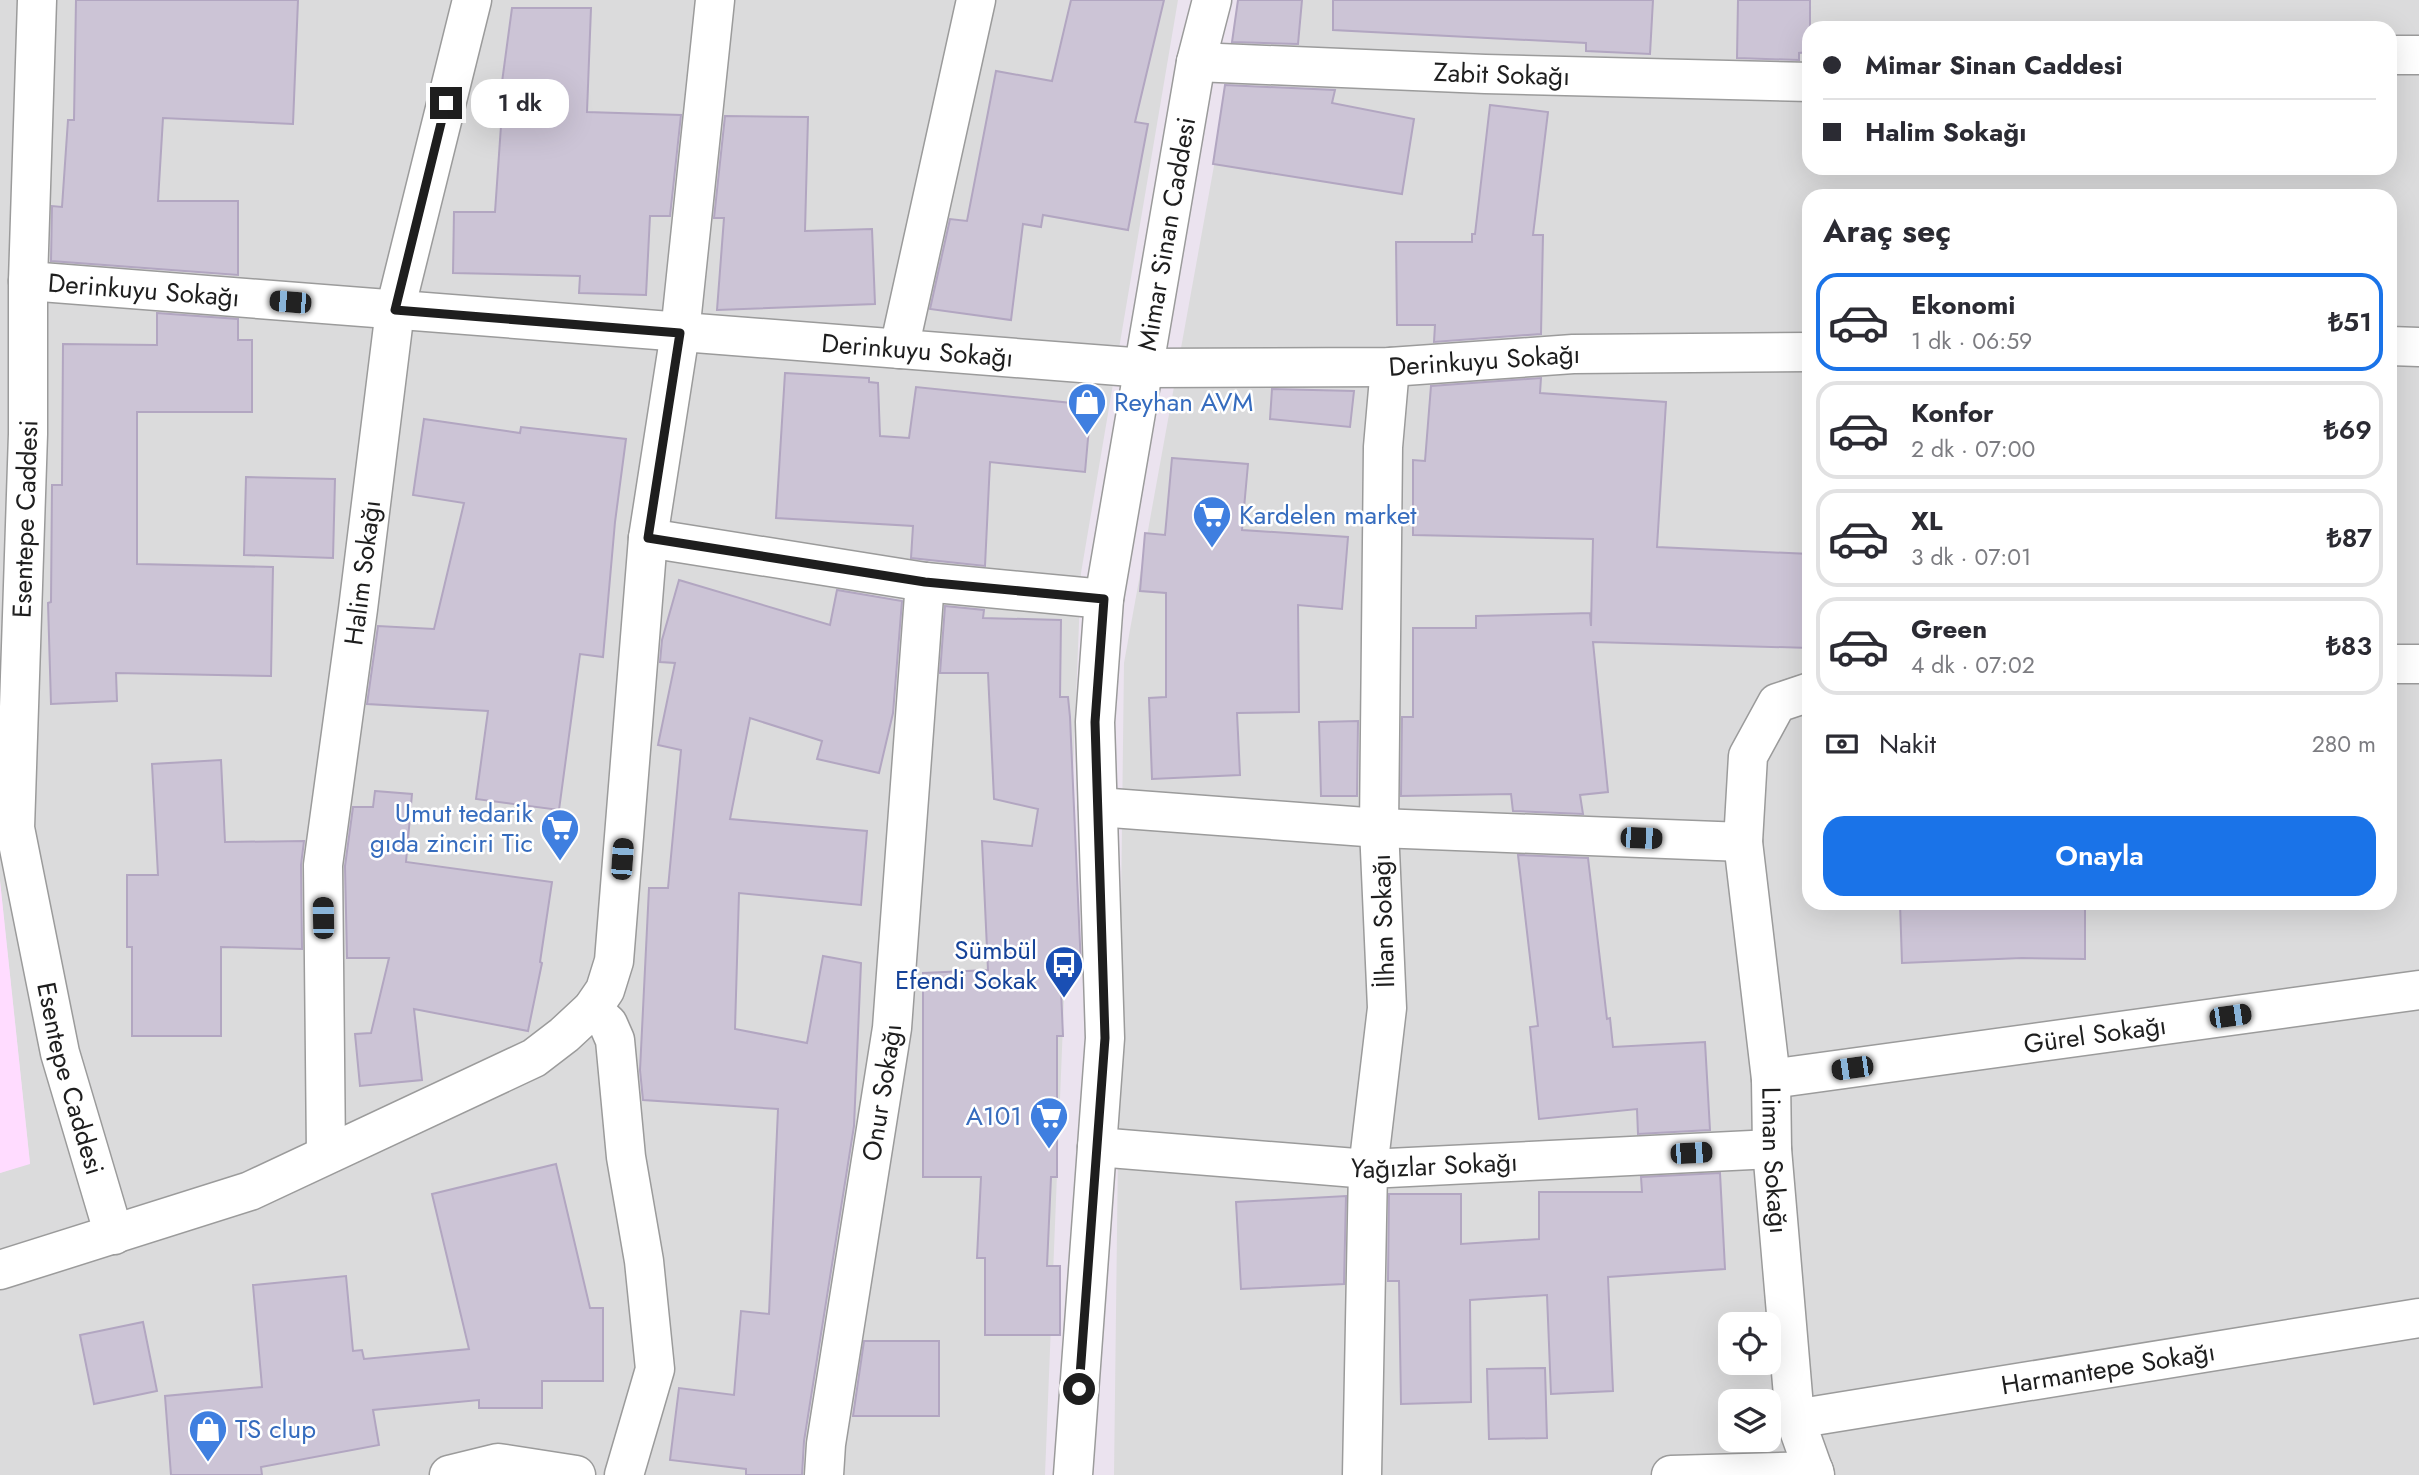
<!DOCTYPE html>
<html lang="tr">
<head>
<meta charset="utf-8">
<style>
	:root { --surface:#fff; --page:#f7f7f7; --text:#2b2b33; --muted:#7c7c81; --line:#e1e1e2; --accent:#1a73e8 }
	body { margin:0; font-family:Jost,sans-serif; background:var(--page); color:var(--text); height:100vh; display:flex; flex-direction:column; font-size:26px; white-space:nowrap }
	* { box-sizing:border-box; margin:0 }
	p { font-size:23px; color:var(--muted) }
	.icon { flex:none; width:38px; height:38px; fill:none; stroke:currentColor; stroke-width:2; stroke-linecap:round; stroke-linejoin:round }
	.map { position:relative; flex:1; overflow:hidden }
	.sheet { position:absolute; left:1802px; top:189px; width:595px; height:721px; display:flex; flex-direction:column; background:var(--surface); border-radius:21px; box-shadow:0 7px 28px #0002 }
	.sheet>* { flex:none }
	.guide { position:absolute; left:1802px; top:21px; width:595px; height:154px; border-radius:21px; box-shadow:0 7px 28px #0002; display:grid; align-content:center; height:154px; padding:0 21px; background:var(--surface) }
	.tools { position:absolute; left:1718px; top:1312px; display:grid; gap:14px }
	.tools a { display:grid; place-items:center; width:63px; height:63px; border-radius:14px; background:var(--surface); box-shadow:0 7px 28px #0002; font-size:35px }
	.end { position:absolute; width:32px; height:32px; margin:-16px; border:9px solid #1e1e1e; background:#fff; box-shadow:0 0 0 4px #fff }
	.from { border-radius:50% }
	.bubble { position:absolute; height:49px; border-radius:21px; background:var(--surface); box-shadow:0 7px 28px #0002; font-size:23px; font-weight:600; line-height:49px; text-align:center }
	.car { position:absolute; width:21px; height:42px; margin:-21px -10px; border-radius:9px; box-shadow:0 0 5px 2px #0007; background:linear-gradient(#222 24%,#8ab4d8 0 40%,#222 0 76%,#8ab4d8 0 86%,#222 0) }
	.guide b { display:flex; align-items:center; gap:24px; height:66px; font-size:26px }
	.guide b+b { border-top:2px solid var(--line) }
	.guide i { width:18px; height:18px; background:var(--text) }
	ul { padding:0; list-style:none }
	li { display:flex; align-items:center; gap:21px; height:98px; margin:0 14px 10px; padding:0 7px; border:4px solid var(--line); border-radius:21px }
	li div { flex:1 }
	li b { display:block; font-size:26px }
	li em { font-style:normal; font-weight:600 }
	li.active { border-color:var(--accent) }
	li>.icon { width:63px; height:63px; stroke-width:1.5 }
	h2 { padding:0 21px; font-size:32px; line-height:84px }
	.pay { display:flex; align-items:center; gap:18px; height:77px; padding:0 21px; font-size:26px }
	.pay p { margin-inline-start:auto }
	.action { display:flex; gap:14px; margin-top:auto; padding:14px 21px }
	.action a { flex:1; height:80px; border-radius:21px; background:var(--accent); color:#fff; font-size:28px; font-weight:600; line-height:80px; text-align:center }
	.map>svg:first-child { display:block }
	.residential { fill:#dbdbdc; fill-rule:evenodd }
	.education { fill:#ffdcff }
	.building { fill:#ccc4d6; stroke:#b2a6c1; stroke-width:2 }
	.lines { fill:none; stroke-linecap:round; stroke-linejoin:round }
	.minor-casing { stroke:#9b9b9b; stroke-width:41 }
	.minor { stroke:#fff; stroke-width:38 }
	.route { stroke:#1e1e1e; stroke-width:9 }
	.labels { text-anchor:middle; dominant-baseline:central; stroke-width:5; stroke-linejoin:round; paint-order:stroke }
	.street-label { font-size:26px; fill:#1e1e1e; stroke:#fff }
	.shop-label { font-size:26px; fill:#366cbe; stroke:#fff; text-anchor:start }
	.transit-label { font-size:26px; fill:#164399; stroke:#fff; text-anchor:end }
</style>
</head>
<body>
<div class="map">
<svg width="2419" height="1475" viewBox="0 0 2419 1475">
	<rect width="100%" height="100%" fill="#ebe3ef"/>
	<g class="residential">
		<path d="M0,0H1178L1081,573L1045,1475H0V1173L30,1163L0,881Z"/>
		<path d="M1244,0H2419V1475H1114L1124,663ZM1810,28H2390V168H1810ZM1810,196H2390V903H1810ZM1731,1325H1769V1363H1731ZM1731,1402H1769V1440H1731Z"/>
	</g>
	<path class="education" d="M0,881L30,1164L0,1173Z"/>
	<g class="building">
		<path d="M76,0H298L293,124L163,118L158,201H238V275L51,261L52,206L62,207L68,120H74Z"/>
		<path d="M1071,0H1164L1135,122L1148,124L1128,230L1043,215L1041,227L1023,224L1011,320L930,309L950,219L967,221L996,71L1052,81Z"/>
		<path d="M1238,0H1302L1298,44L1232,42Z"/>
		<path d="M1333,0H1653L1650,54L1586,51V43L1333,30Z"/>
		<path d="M1738,0H1810V52L1799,53V60L1737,58Z"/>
		<path d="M512,8H591L587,112L681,115L670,216H650L646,295L579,293L580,276L453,273L454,212H495L503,97H500Z"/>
		<path d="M1225,85L1335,90L1332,103L1414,119L1402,194L1213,164Z"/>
		<path d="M1490,105L1548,112L1533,235H1543L1541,334L1434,342L1435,325H1397L1396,242H1472V234H1475Z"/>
		<path d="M725,116L808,117L805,231L872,229L875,304L717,310L724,218H714Z"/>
		<path d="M157,313L238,319V340H252V412H137V564L273,567L271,676L116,673L117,701L51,704L48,603L51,602L52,485H62L63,344L157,345Z"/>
		<path d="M785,373L869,378V382L878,383L880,436L909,438L916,387L1091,405L1085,472L990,462L985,566L911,558L913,526L776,518Z"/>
		<path d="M1541,378L1540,393L1666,402L1657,547L1810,554V648L1593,642L1608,792L1580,795L1583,814L1513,811L1511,794L1401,796L1402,717H1413V628H1476V616L1590,613L1591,626L1593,539L1413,535V460L1425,461L1431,386Z"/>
		<path d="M1272,389L1354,391L1350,427L1270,419Z"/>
		<path d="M424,419L520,433L521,427L626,439L615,522L603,657L580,654L559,810L476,799L488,711L367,704L378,626L434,629L464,503L413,495Z"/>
		<path d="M1172,458L1248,464L1242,530L1348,537L1342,609L1298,605L1299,712L1237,713L1240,775L1152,779L1149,698L1166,697V593L1140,591L1145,533L1165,535Z"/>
		<path d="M246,477L335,479L333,558L244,555Z"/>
		<path d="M679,580L830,625L837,590L902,601L893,713L879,773L817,759L822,741L750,718L730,819L867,831L861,905L739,893L735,1029L807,1043L823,956L861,963L854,1126L804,1441L802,1475H746V1469L670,1460L679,1388L734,1395L741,1311L769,1314L778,1109L643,1100L640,1070L649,888H668L681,750L658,745L675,663L660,662L662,640Z"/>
		<path d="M945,606L984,610L983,618L1061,620L1060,697H1068L1070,717L1081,967H1060L1063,1036H1057V1177H1051L1047,1266H1060V1335H985V1258H977L981,1177H923V973L988,970L982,841L1032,846L1038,809L994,799L988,673H940Z"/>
		<path d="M1358,721L1357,796H1321L1319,722Z"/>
		<path d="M221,760L225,842L304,841L301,865L302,949L221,947V1036H132V947H127V875H158L152,764Z"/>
		<path d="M375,791L412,794L406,862L552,882L540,962L542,963L528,1031L414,1009L422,1080L360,1086L355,1034L371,1033L389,958H347L345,866L353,807H373Z"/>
		<path d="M1518,855L1588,858L1607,1019L1610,1018L1613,1047L1705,1042L1710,1130L1638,1134L1637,1109L1539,1119L1530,1027L1538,1026Z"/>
		<path d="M1900,903H2085V959L2022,958L1902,963Z"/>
		<path d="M556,1164L590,1308H603V1381H542V1408H479V1400L373,1410L379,1445L261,1467L262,1475H171L165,1396L262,1387L253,1285L346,1276L353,1351L362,1350L364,1359L469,1349L432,1194Z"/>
		<path d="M1720,1173L1725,1269L1608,1277L1613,1391L1551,1394L1547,1295L1470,1300L1471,1402L1401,1404L1399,1281H1388L1389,1194H1461V1244L1539,1239V1192H1642L1641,1177Z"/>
		<path d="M1346,1196L1344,1284L1241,1289L1236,1202Z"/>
		<path d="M143,1322L157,1391L94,1404L80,1335Z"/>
		<path d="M864,1341H939V1416H853Z"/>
		<path d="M1545,1368L1547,1438L1489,1439L1487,1369Z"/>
	</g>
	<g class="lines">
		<g class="minor-casing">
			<g id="minor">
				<path id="s1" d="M37,0L28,281V434L15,828L60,1053L114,1235"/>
				<path d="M2390,55H2419"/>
				<path id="s2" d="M1196,62L1485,74L1810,82"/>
				<path id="s3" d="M28,281L1145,368L1390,367L1573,354L1810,352"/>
				<path d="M2390,346L2419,347"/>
				<path d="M899,349L976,0"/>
				<path d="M648,538L925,582L1104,599"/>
				<path d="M2390,664H2419"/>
				<path d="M1098,807L1379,828L1743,842L1748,756L1777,703L1810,692"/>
				<path id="s4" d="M1743,842L1771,1079L1772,1149L1795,1419L1815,1475"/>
				<path d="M592,1009L608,1024L615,1040L626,1157L644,1261L655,1369L624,1475"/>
				<path id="s5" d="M1771,1079L2419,990"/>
				<path id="s6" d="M1097,1147L1368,1169L1772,1149"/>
				<path id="s7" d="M326,1154L323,865L358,609L395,310L472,0"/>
				<path d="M0,1270L250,1191L534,1058L564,1035L592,1009L605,990L614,961L648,538L680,333L715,0"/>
				<path id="s8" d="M1795,1419L2419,1318"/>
				<path d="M449,1475L498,1463L576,1475"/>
				<path id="s9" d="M824,1475L826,1444L892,1028L925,582"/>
				<path id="s10" d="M1073,1475L1105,1038L1095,722L1104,599L1196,62L1212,0"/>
				<path d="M1362,1475L1368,1169L1387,1008L1379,828L1383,447L1390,367"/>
				<path d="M1671,1475L1814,1471"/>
			</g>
		</g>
		<use href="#minor" class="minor"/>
	</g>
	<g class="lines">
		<path class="route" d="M446,103L395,310L680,333L648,538L925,582L1104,599L1095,722L1105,1038L1079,1389"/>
	</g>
	<defs>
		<g id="shop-pin" transform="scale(2.0125)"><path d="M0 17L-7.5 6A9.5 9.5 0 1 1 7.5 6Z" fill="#3f7fe0" stroke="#fff"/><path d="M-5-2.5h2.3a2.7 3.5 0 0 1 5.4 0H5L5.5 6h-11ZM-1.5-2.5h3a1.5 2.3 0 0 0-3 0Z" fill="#fff"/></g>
		<g id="supermarket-pin" transform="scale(2.0125)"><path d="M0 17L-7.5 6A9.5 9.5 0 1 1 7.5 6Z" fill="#3f7fe0" stroke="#fff"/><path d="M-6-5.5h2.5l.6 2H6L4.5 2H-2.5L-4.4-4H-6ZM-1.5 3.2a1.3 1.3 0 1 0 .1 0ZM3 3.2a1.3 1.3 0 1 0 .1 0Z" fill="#fff"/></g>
		<g id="bus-pin" transform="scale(2.0125)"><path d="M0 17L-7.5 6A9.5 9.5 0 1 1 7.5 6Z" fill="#1a4fb4" stroke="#fff"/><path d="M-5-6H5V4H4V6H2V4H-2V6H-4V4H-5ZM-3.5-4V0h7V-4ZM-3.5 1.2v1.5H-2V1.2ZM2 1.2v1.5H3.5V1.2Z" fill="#fff"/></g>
	</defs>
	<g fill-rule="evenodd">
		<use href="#shop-pin" x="1087" y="402"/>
		<use href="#supermarket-pin" x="1212" y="515"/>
		<use href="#supermarket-pin" x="560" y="828"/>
		<use href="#bus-pin" x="1064" y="965"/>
		<use href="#supermarket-pin" x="1049" y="1116"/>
		<use href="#shop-pin" x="208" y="1429"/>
	</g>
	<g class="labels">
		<g class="street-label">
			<text stroke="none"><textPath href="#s2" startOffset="306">Zabit Sokağı</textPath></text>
			<text stroke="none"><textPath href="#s10" startOffset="1248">Mimar Sinan Caddesi</textPath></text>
			<text stroke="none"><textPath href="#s3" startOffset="116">Derinkuyu Sokağı</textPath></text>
			<text stroke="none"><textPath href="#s3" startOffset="892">Derinkuyu Sokağı</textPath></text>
			<text stroke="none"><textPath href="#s3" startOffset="1460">Derinkuyu Sokağı</textPath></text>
			<text transform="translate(25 519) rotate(-88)">Esentepe Caddesi</text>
			<text stroke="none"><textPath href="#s7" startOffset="584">Halim Sokağı</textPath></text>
			<text transform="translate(1383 921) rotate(-92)">İlhan Sokağı</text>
			<text stroke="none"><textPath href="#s5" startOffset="327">Gürel Sokağı</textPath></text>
			<text stroke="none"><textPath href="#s1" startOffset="1085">Esentepe Caddesi</textPath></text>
			<text stroke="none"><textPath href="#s9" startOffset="387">Onur Sokağı</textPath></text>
			<text stroke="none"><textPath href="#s4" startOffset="320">Liman Sokağı</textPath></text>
			<text stroke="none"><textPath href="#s6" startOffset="338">Yağızlar Sokağı</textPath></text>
			<text stroke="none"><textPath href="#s8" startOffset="317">Harmantepe Sokağı</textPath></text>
		</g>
		<g class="shop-label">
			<text x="1114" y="402">Reyhan AVM</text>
			<text x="1239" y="515">Kardelen market</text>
			<text x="533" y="813" text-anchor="end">Umut tedarik<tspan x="533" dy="30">gıda zinciri Tic</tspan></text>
			<text x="1022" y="1116" text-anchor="end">A101</text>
			<text x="235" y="1429">TS clup</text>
		</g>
		<g class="transit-label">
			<text x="1037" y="950">Sümbül<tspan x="1037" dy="30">Efendi Sokak</tspan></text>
		</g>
	</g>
</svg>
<div class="tools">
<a><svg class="icon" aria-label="locate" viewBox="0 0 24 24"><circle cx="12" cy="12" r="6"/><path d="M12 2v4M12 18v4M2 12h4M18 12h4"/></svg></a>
<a><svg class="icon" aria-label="layers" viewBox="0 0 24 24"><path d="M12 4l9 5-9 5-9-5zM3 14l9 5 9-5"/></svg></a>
</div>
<i class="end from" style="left:1079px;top:1389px"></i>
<i class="end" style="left:446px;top:103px"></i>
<div class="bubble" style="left:471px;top:79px;width:98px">1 dk</div>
<i class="car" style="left:290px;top:302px;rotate:275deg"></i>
<i class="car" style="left:1641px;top:838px;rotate:92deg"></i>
<i class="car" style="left:622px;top:859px;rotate:4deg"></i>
<i class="car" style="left:323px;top:918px;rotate:359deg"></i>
<i class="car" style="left:2230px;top:1016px;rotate:82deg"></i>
<i class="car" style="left:1852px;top:1068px;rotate:262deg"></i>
<i class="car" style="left:1691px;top:1153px;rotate:87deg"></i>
<div class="guide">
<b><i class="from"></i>Mimar Sinan Caddesi</b>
<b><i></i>Halim Sokağı</b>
</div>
<section class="sheet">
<h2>Araç seç</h2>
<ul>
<li class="active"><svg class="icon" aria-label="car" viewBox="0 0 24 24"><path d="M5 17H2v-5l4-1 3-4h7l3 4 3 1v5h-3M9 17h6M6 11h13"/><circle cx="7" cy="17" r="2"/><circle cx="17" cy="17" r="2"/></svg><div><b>Ekonomi</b><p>1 dk · 06:59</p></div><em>₺51</em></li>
<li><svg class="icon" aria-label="car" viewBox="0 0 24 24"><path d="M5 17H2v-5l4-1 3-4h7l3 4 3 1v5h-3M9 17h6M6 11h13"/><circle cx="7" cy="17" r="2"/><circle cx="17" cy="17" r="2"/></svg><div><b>Konfor</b><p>2 dk · 07:00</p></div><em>₺69</em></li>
<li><svg class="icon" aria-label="car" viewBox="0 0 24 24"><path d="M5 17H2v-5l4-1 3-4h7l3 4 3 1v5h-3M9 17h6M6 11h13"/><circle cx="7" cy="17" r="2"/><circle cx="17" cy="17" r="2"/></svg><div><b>XL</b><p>3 dk · 07:01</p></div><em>₺87</em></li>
<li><svg class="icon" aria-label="car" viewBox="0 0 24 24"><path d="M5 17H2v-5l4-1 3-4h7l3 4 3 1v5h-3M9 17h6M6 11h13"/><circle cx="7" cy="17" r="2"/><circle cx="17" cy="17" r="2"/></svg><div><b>Green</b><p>4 dk · 07:02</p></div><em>₺83</em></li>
</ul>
<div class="pay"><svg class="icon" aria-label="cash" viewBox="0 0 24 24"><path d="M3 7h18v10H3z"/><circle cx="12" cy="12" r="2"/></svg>Nakit<p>280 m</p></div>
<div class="action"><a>Onayla</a></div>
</section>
</div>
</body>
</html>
